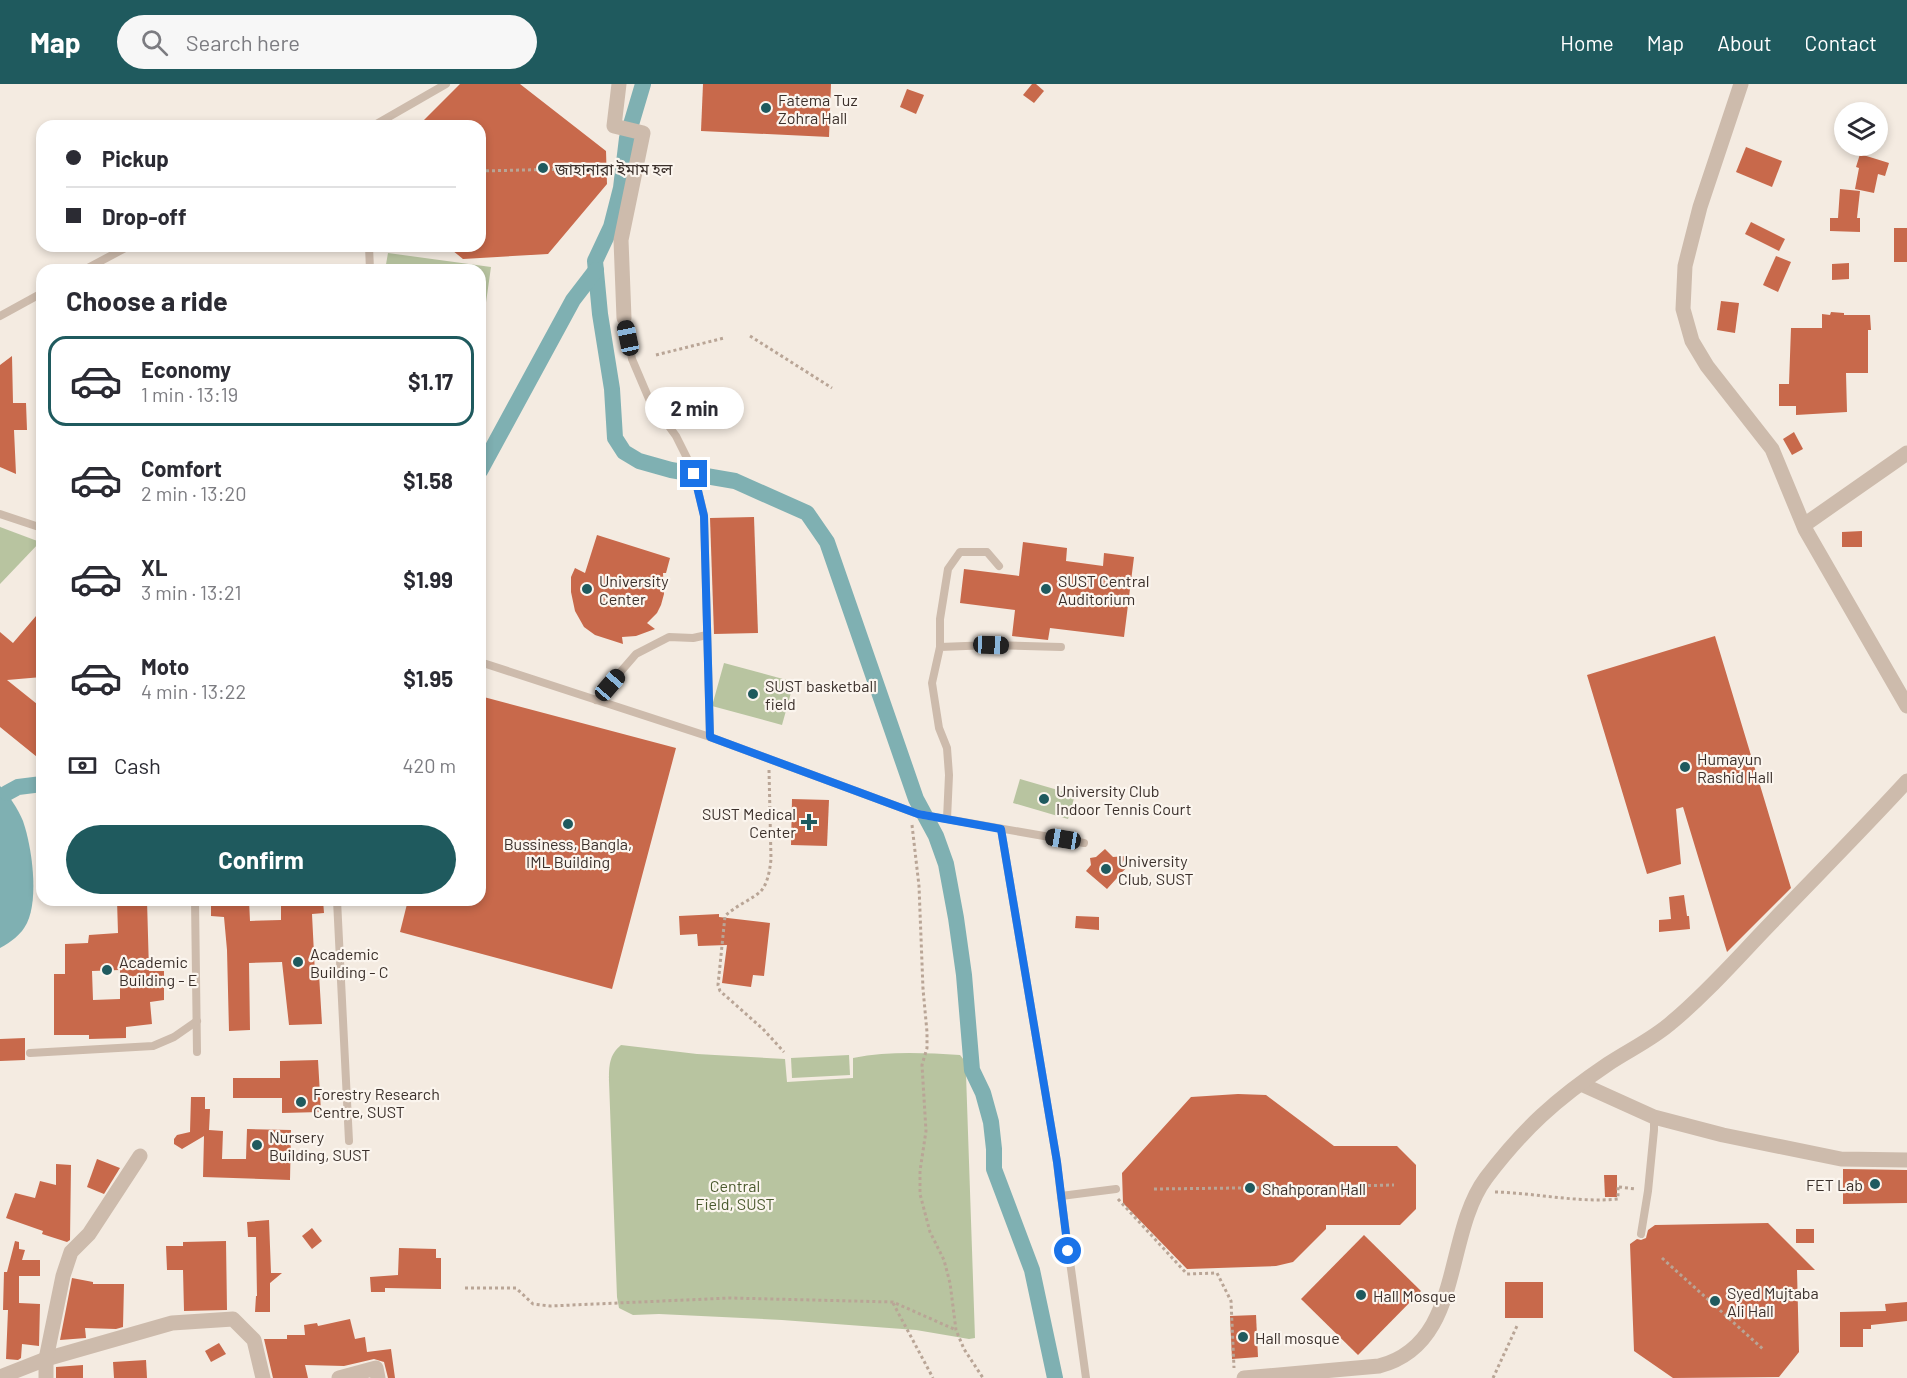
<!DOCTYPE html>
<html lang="en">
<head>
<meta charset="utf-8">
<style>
	:root { --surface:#fff; --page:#f7f7f7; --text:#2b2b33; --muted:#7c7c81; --line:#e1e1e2; --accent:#1f5a5e }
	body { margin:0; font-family:Barlow,"Noto Sans Bengali",sans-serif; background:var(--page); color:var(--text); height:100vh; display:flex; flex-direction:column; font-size:22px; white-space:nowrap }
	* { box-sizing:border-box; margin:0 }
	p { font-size:20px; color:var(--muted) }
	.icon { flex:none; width:33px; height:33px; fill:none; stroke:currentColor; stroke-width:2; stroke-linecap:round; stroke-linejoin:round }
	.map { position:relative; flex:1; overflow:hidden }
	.sheet { position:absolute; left:36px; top:180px; width:450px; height:642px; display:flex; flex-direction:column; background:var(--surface); border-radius:18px; box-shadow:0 3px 9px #0003 }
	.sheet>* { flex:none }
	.banner { position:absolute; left:36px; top:36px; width:450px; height:132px; border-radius:18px; box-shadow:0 3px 9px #0003; display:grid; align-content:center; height:132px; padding:0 30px; background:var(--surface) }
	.buttons { position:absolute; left:1834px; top:18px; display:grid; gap:12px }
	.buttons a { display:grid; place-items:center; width:54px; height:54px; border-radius:50%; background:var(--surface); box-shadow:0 3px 9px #0003; font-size:30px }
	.end { position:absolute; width:27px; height:27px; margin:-14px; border:8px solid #1a73e8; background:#fff; box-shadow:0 0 0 3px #fff }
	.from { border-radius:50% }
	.bubble { position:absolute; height:42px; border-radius:21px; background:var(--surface); box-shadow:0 3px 9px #0003; font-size:20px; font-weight:700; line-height:42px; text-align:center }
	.car { position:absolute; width:18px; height:36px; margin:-18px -9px; border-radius:8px; box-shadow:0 0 4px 2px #0007; background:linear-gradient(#222 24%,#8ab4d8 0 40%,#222 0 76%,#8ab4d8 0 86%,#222 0) }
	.banner b { display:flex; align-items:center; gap:21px; height:57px; font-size:22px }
	.banner b+b { border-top:2px solid var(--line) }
	.banner i { width:15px; height:15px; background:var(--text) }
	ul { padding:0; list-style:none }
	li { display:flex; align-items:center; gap:18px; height:90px; margin:0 12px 9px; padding:0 18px; border:3px solid transparent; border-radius:18px }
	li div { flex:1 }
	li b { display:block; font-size:22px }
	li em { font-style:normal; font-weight:700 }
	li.active { border-color:var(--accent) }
	li>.icon { width:54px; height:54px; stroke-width:1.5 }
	h2 { padding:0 30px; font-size:27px; line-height:72px }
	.pay { display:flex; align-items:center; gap:15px; height:66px; padding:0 30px; font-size:22px }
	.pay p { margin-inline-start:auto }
	.button { display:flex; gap:12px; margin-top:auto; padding:12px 30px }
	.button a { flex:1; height:69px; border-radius:36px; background:var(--accent); color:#fff; font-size:24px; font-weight:700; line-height:69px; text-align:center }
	header { display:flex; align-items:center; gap:36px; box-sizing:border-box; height:84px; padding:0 30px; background:var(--accent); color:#fff }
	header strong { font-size:28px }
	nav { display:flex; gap:33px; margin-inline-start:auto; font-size:21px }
	.search { width:420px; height:54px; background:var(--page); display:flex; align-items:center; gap:15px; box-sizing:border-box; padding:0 21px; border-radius:33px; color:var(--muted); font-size:22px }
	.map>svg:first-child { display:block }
	.green { fill:#b8c4a0 }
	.water { fill:#7fb0b2 }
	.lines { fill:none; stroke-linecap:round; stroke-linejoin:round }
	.canal { stroke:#7fb0b2; stroke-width:16 }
	.building { fill:#c8694b; fill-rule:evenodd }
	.path { stroke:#b9a596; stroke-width:3; stroke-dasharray:3 3; stroke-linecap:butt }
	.lane { stroke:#cdbbac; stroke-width:8 }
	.street { stroke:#cdbbac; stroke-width:15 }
	.route { stroke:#1a73e8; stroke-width:8 }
	.poi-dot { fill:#1f5a5e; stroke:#fbf5ee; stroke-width:2 }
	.labels { text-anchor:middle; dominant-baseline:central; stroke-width:4.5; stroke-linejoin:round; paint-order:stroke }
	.poi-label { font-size:16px; fill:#3b302b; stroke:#fbf5ee; text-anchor:start }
	.park-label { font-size:16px; fill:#4a5a2e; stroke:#fbf5ee }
</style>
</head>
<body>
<header>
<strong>Map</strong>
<div class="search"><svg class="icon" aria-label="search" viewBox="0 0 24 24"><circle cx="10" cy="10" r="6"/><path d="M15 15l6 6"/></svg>Search here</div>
<nav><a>Home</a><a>Map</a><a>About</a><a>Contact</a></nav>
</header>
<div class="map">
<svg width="1907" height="1294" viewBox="0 0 1907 1294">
	<rect width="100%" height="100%" fill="#f4ebe1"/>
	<g class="green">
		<path d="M388,169L491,183L480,261V186H385Z"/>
		<path d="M0,443L40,458L0,500Z"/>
		<path d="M724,579L794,598L782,641L712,622Z"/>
		<path d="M1020,695L1075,711L1068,735L1013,719Z"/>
		<path d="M621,961L697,970L785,975L787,998L853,994V974C889,967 924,969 960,971L964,976L966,990L975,1254L969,1255L916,1246L782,1236L659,1230L633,1231L619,1224L617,1213L609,997C609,982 609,971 621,961Z"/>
		<path d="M849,971L850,991L792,994L791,974Z"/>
	</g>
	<path class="water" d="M0,702C9,711 18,725 23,737C32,763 39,814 27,839C21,851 11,858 0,864Z"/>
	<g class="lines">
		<g class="canal">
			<path d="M643,0L627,54L621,104L611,143L595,177L600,230L612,305L615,354L624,368L639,377L671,386L735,397L807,429L827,458L916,715L936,752L946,780L956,834L964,891L972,986L983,1009L991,1038L994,1065V1085L1032,1186L1055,1294"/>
			<path d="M480,387L573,216L596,186"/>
			<path d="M7,709L18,703L42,700"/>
		</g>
	</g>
	<g class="building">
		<path d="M460,0H520L606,67L607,100L548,170L463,175L447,162H480V42H418Z"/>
		<path d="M703,0H831L829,53L701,47Z"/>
		<path d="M1032,0H1036L1044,7L1034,19L1023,11Z"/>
		<path d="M907,5L924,11L916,30L900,23Z"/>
		<path d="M1746,63L1782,77L1772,103L1736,88Z"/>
		<path d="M1860,70L1889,79L1885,92L1878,90L1874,109L1855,105L1859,84L1856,83Z"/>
		<path d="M1840,105L1860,107L1857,134H1860V148L1830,147V134H1838Z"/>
		<path d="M1751,138L1785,155L1779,167L1745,150Z"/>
		<rect x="1894" y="144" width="13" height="34"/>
		<path d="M1776,172L1791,178L1778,208L1763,201Z"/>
		<path d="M1849,179V195L1832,196V180Z"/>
		<path d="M1721,217L1739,219L1735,249L1717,246Z"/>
		<path d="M1831,228L1844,229V231H1870L1871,246H1868V289H1846L1847,328L1796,331V322H1779V300H1789L1791,244H1822V230L1830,231Z"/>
		<path d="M12,272L13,319H26L27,346H14L16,390L0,383V281Z"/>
		<path d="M1794,348L1803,365L1792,371L1783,355Z"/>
		<path d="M754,433L758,549L714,550L710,434Z"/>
		<path d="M1862,447V463H1842V448Z"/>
		<path d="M597,451L670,474L666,489H663L664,510L661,521L657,529L647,539L655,545L636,552L622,553L623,560L595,551L584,543L575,527L571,508V493L575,484L585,489Z"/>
		<path d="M1023,458L1067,464L1066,477L1103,482L1104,469L1134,473L1124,553L1050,544L1048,556L1012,552L1015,526L960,519L964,485L1019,492Z"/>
		<path d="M42,525V593L7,596L42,624V677L0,643V548L13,559Z"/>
		<path d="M1715,552L1791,804L1727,868L1683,723L1676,725L1681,780L1647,790L1587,591Z"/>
		<path d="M480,612L676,664L612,905L400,848L408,816H480Z"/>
		<path d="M792,715L829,716L827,762L791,761Z"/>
		<path d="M1105,765L1113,773L1126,772L1122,780L1126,784L1107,805L1086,787L1091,781L1090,774L1096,773Z"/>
		<path d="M1684,811L1687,832H1689L1690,845L1659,848V836L1671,835L1669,813Z"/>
		<path d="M117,816H147L149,887H164V916L150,918L152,940L126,943V954L89,955V951H54V890H65V860L88,859L89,851L118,849ZM120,886V915L93,916L92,887Z"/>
		<path d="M211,816H249L250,837L281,836V816H323L324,829L312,830L315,890H319L322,940L289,941L282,878L249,879L250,946L229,947L227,866L224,833L211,832Z"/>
		<path d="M719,830V833L770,839L764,892L753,891L751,903L722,899L727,861L698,862L697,850L680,851L679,832Z"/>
		<path d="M1076,832L1099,833V846L1075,844Z"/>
		<path d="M25,954V976L0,977V955Z"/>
		<path d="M318,976L321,1028L282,1029V1014H233V994H280V977Z"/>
		<path d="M1238,1010L1266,1011L1334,1062H1397L1416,1081V1125L1400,1141H1326V1145L1293,1178L1276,1182L1187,1185L1123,1119L1122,1089L1191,1013Z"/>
		<path d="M191,1013H205V1025H210L209,1046L223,1047L222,1075H246L247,1045L291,1046L290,1096L203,1093L204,1052L182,1065L174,1060V1055L177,1051L190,1048Z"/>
		<path d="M97,1075L120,1084L104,1110L87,1103Z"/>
		<path d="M56,1080L71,1081L70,1156L67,1158L42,1150L43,1147L6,1134L15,1109L35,1114L40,1097L56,1101Z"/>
		<path d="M1843,1085L1907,1086V1119L1843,1120Z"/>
		<path d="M1604,1091H1617V1113H1605Z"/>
		<path d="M269,1136L271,1189H282L270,1199V1228H255L256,1212H257L256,1153H248L247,1138Z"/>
		<path d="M1768,1139L1815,1186H1797L1799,1268L1779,1293L1673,1294L1634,1267L1630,1160L1637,1155L1641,1156L1646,1154L1648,1146L1655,1141Z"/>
		<path d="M312,1144L322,1157L312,1165L302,1152Z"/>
		<rect x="1796" y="1145" width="18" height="14"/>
		<path d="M1364,1151L1421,1207L1358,1271L1301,1215Z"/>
		<path d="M15,1157L19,1158V1165L25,1166L22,1176H40V1192H19V1219L40,1220L39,1262L22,1260L21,1274L18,1276L6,1275L8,1226H3L4,1188H7Z"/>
		<path d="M226,1157L227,1226L184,1227L183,1186H167L166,1162H183V1158Z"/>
		<path d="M399,1164L436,1165V1174H441V1205L385,1204V1208H371L370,1193L398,1191Z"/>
		<path d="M72,1194L93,1198V1200H124L123,1243L116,1245L85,1244L86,1254L60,1256Z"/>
		<rect x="1505" y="1198" width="38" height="36"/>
		<path d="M1907,1218V1237L1871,1241V1245H1863V1263H1840V1228L1886,1227L1885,1220Z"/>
		<path d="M1256,1231L1258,1273L1232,1275L1230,1232Z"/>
		<path d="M350,1235L355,1255L365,1253L367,1268L391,1265L395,1294H388L384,1278L374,1275L344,1282L305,1281L308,1294H273L264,1255H287V1251H305L304,1241L317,1239L318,1242Z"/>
		<path d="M219,1259L226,1270L211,1278L205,1267Z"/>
		<path d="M146,1276L147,1294H114L113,1278Z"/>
		<path d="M83,1281V1294H56V1283Z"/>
	</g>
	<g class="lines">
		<g class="path">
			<path d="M480,87L569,85"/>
			<path d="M750,252L832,304"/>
			<path d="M656,271L724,254"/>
			<path d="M769,686L771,775C770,785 768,799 761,807C753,815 735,822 725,832L718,901L720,907L763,945L784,968"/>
			<path d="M912,741L919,802L923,905L927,948V964L922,981L926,1047L920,1087V1110L930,1148L944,1176L950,1199L956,1246L964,1265L983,1294"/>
			<path d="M1350,1102L1394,1101"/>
			<path d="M1619,1103L1636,1105"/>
			<path d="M1154,1105L1322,1103"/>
			<path d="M1495,1108C1536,1109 1577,1119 1618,1115V1103"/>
			<path d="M1118,1115L1187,1190L1217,1189L1231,1217L1234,1284"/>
			<path d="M1662,1174L1764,1266"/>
			<path d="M465,1204H516L533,1220L550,1222L730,1214L893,1218L956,1246"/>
			<path d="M893,1219L933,1294"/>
			<path d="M1493,1294L1517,1242"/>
		</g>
		<g class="lane">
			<path d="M373,42L446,0"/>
			<path d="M369,162L370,186"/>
			<path d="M84,186L129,162"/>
			<path d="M0,232L42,209"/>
			<path d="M624,234L632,275L649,315L676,352L693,386L704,431L710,653"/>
			<path d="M0,430L42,444"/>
			<path d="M940,563V535L948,485L960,468H987L999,482"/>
			<path d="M480,578L710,653L918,730L1084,759"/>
			<path d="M596,616L636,570L669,553L693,554L707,551"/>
			<path d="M947,735L949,691L947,664L939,644L932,599L940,563L991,561L1061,563"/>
			<path d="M1001,745L1057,1078L1061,1112"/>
			<path d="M195,816L197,968"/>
			<path d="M337,816L349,1057"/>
			<path d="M30,969L153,962L174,953L197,937"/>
			<path d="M1641,1150L1648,1107L1654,1046V1033"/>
			<path d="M1086,1294L1061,1112L1116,1105"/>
		</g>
		<g class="street">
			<path d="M619,0L614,42L643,49L621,156L624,234"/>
			<path d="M1741,0L1700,123L1685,182L1683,225L1692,257L1707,282L1772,365L1805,445L1907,622"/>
			<path d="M1804,441L1907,369"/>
			<path d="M1581,1000L1654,1033L1723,1051L1841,1075L1907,1076"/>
			<path d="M0,1293L46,1275L172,1239L233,1235L254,1256L263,1294"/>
			<path d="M46,1294V1275L63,1192L71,1168L89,1150L140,1072"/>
			<path d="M339,1294L376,1284L378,1294"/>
			<path d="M1244,1294L1379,1282C1464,1260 1443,1152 1486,1094C1523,1045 1556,1015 1608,980C1629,966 1653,955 1672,938C1708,908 1739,872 1772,838C1817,791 1863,745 1907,697"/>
		</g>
	</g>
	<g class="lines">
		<path class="route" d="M694,390L704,432L710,653L918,730L1001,745L1057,1078L1068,1167"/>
	</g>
	<g class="poi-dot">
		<circle cx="766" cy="24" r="6"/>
		<circle cx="543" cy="84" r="6"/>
		<circle cx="587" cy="505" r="6"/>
		<circle cx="1046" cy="505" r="6"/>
		<circle cx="753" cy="610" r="6"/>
		<circle cx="1685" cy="683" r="6"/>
		<circle cx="1044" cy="715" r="6"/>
		<path d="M806 729h6v6h6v6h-6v6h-6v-6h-6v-6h6z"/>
		<circle cx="568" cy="740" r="6"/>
		<circle cx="1106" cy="785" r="6"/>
		<circle cx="298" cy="878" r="6"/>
		<circle cx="107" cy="886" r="6"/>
		<circle cx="301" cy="1018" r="6"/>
		<circle cx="257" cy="1061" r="6"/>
		<circle cx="1875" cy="1100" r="6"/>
		<circle cx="1250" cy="1104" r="6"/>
		<circle cx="1361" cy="1211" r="6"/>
		<circle cx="1715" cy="1217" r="6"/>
		<circle cx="1243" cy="1253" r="6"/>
	</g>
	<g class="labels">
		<g class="poi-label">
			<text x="778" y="15">Fatema Tuz<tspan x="778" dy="18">Zohra Hall</tspan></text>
			<text x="555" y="84">জাহানারা ইমাম হল</text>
			<text x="599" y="496">University<tspan x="599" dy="18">Center</tspan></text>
			<text x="1058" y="496">SUST Central<tspan x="1058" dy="18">Auditorium</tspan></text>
			<text x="765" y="601">SUST basketball<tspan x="765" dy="18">field</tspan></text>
			<text x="1697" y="674">Humayun<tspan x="1697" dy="18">Rashid Hall</tspan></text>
			<text x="1056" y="706">University Club<tspan x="1056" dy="18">Indoor Tennis Court</tspan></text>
			<text x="796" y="729" text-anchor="end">SUST Medical<tspan x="796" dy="18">Center</tspan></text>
			<text x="568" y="759" text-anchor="middle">Bussiness, Bangla,<tspan x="568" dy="18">IML Building</tspan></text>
			<text x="1118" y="776">University<tspan x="1118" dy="18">Club, SUST</tspan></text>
			<text x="310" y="869">Academic<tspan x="310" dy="18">Building - C</tspan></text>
			<text x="119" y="877">Academic<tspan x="119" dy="18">Building - E</tspan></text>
			<text x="313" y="1009">Forestry Research<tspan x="313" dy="18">Centre, SUST</tspan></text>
			<text x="269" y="1052">Nursery<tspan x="269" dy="18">Building, SUST</tspan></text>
			<text x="1863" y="1100" text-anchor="end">FET Lab</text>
			<text x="1262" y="1104">Shahporan Hall</text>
			<text x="1727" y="1208">Syed Mujtaba<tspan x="1727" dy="18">Ali Hall</tspan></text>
			<text x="1373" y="1211">Hall Mosque</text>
			<text x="1255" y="1253">Hall mosque</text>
		</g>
		<g class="park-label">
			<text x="735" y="1101">Central<tspan x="735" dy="18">Field, SUST</tspan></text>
		</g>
	</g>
</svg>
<div class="buttons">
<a><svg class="icon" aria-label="layers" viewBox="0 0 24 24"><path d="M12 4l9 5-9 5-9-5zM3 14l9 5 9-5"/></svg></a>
</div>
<i class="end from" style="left:1068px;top:1167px"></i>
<i class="end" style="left:694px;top:390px"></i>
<div class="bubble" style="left:645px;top:303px;width:99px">2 min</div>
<i class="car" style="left:628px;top:254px;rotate:348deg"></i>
<i class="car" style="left:991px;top:561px;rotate:92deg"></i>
<i class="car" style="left:610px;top:601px;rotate:41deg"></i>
<i class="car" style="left:1063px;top:755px;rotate:279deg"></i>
<div class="banner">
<b><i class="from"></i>Pickup</b>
<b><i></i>Drop-off</b>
</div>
<section class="sheet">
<h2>Choose a ride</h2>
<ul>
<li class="active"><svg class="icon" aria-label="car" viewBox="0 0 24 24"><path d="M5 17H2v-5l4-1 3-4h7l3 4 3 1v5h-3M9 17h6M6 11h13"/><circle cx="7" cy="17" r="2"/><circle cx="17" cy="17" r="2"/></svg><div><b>Economy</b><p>1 min · 13:19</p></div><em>$1.17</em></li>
<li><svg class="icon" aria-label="car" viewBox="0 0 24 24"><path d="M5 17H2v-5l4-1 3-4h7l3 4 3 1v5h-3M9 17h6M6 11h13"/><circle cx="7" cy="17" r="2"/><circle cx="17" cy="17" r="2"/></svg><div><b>Comfort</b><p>2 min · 13:20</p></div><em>$1.58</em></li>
<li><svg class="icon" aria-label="car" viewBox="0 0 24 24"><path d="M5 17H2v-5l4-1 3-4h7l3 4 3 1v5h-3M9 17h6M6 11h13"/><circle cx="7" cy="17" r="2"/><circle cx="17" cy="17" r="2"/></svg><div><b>XL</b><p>3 min · 13:21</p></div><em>$1.99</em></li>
<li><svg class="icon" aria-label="car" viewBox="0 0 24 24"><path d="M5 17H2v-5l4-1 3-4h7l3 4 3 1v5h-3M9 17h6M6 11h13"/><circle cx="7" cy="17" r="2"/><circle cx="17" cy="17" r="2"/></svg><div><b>Moto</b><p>4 min · 13:22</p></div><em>$1.95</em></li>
</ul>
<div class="pay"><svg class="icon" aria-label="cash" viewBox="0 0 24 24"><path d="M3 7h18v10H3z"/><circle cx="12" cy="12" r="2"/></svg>Cash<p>420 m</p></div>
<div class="button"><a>Confirm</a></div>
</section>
</div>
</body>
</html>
